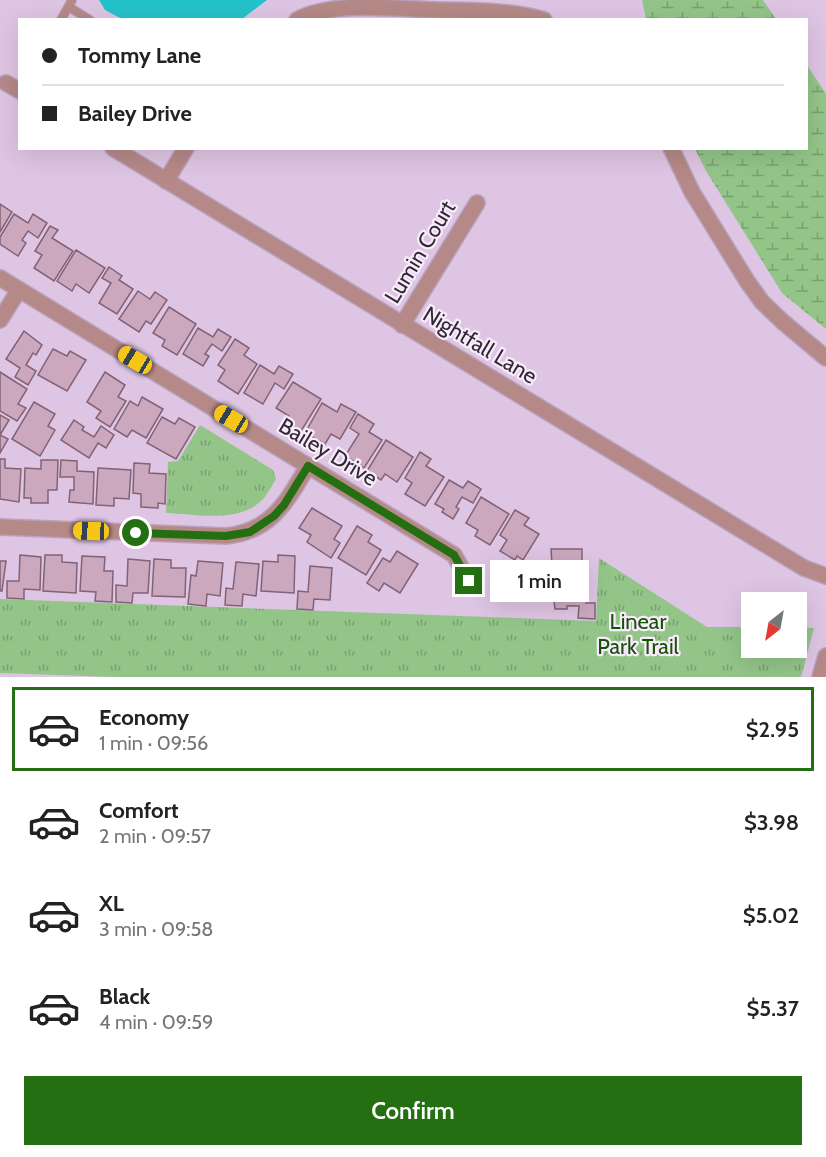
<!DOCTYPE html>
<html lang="en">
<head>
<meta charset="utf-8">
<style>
	:root { --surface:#fff; --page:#f2f2f2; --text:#222; --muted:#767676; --line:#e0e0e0; --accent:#246f11 }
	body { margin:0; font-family:Cabin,sans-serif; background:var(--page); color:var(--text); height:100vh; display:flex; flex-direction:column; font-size:22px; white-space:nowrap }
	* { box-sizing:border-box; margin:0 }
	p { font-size:20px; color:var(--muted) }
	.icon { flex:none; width:33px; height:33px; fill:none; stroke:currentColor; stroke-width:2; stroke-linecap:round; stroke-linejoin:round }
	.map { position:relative; height:677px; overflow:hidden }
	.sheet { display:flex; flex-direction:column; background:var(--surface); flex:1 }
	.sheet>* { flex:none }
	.top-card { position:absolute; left:18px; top:18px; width:790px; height:132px; border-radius:0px; box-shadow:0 6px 24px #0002; display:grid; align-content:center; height:132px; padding:0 24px; background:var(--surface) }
	.needle { width:39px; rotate:211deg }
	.fabs { position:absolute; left:741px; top:592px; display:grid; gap:12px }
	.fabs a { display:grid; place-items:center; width:66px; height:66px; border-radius:0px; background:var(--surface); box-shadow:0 6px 24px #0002; font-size:30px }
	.end { position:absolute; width:27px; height:27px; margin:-14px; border:8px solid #246f11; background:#fff; box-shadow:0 0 0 3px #fff }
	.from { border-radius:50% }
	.bubble { position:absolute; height:42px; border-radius:0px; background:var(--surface); box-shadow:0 6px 24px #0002; font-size:20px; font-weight:600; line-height:42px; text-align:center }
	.car { position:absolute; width:18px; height:36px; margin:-18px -9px; border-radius:8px; box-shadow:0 0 4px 2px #0007; background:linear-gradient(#f5c518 24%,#345 0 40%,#f5c518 0 76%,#345 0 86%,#f5c518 0) }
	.top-card b { display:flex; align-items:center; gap:21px; height:57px; font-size:22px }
	.top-card b+b { border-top:2px solid var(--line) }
	.top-card i { width:15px; height:15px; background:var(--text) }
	ul { padding:10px 0 0; list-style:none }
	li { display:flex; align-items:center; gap:18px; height:84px; margin:0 12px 9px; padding:0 12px; border:3px solid transparent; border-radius:0px }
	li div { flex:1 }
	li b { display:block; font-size:22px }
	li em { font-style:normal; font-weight:600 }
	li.selected { border-color:var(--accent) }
	li>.icon { width:54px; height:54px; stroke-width:1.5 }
	.action { display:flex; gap:12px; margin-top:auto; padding:12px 24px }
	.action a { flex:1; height:69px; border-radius:0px; background:var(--accent); color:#fff; font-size:24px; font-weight:600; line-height:69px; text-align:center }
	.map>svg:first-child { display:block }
	.wetland { fill:url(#wetland-marsh) }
	.park { fill:url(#park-tufts) }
	.water { fill:#24c2ca }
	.building { fill:#cba8be; stroke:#826276; stroke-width:1.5 }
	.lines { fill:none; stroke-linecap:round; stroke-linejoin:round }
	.service-casing { stroke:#b9a2bd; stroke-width:10 }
	.minor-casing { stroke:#b9a2bd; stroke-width:18 }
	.service { stroke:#b58988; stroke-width:8 }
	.minor { stroke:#b58988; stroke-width:15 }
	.route { stroke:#246f11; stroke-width:8 }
	.labels { text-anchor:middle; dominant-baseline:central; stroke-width:4.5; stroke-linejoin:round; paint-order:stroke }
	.street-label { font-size:22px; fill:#322834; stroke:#f8ebfb }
	.park-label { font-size:22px; fill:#155205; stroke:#f8ebfb }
</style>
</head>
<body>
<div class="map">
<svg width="826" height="677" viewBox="0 0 826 677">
	<defs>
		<pattern id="wetland-marsh" width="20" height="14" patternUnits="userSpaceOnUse" patternTransform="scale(1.5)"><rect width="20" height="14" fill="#93c589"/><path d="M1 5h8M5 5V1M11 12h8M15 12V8" fill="none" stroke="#79a071"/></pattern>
		<pattern id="park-tufts" width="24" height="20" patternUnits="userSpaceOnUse" patternTransform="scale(1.5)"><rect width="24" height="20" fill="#93c589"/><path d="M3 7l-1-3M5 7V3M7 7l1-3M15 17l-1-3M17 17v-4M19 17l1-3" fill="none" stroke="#79a071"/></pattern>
	</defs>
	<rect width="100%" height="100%" fill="#dfc5e4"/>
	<g class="wetland">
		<path d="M642,0H763L776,19H646Z"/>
		<path d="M807,65L826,94V329L782,293L706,171L695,149L807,148Z"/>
	</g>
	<g class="park">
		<path d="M200,425L273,470L276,479C272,485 268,494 263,499C240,524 196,514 166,513L168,462L178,461Z"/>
		<path d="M599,558L707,627H751L752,648H796L797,627L814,628L801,677H113L0,673V599L596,621Z"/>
	</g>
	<path class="water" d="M99,0H267L242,19H122L105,10Z"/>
	<g class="building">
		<path d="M0,204L12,212L0,232Z"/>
		<path d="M14,214L28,223L33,214L47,223L38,238L28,231L22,240L26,243L18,256L0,244V237Z"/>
		<path d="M50,226L58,230L52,238L73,251L54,281L34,268L42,255L35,251Z"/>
		<path d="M76,250L105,268L89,293L76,284L72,291L57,281Z"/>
		<path d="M109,267L122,276L119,280L133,289L117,314L99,303L111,283L102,278Z"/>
		<path d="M138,291L150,299L155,292L167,300L151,324L146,321L139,332L119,319Z"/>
		<path d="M169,307L196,324L177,355L162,346L165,340L153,333Z"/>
		<path d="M198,328L213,337L218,329L231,337L222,351L212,344L205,354L209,356L203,366L183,354Z"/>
		<path d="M24,331L42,345L36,355L33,353L26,365L36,371L28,385L15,377L20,368L6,359Z"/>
		<path d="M235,339L249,348L244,355L257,364L238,394L218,381L225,370L218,365Z"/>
		<path d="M53,349L67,356L70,351L86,360L67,391L38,375Z"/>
		<path d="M260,365L274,374L279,366L293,374L284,389L275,383L263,404L244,393Z"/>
		<path d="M0,372L27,389L18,404L26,408L17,421L0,411Z"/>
		<path d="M105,372L125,385L118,397L126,401L110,427L96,418L101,411L87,402Z"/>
		<path d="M293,382L321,399L301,431L286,422L289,416L276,408Z"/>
		<path d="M142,397L163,409L146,438L132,430L127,437L114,429L130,401L138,406Z"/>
		<path d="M34,402L55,414L48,426L55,430L40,456L12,439Z"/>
		<path d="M322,403L337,412L341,404L356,412L340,439L331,434L325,444L305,433Z"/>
		<path d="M358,414L374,424L369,432L382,440L364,468L345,456L359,434L350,428Z"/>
		<path d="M0,415L9,420L0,435L8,439L0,453Z"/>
		<path d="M162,417L175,424L179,418L195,427L176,459L147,443Z"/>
		<path d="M74,420L84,427L82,430L94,437L101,426L114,435L106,448L98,443L89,458L61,440Z"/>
		<path d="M386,440L413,457L397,482L385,474L381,480L367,471Z"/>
		<path d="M420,452L431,459L426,466L444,477L425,506L405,494L412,483L405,478Z"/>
		<path d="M0,459H5V468L21,469L19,502L0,499Z"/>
		<path d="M41,460H58L57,490H48V503H31V498H24L25,468L41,469Z"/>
		<path d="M61,460L77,461V471L94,472L93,504L69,502L70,490H74V477H60Z"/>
		<path d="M134,463L150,464L149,473L166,474L165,504L158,503V508L141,507V494L133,493Z"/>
		<path d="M98,468L131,470L129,499L114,498V506L96,505Z"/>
		<path d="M449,480L463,488L468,481L481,489L473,503L462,497L456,507L459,509L453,519L442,512L444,509L435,504Z"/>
		<path d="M481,497L509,514L490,545L475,536L478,530L466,523Z"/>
		<path d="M312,508L342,526L334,539L340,543L331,558L307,542L311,535L299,528Z"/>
		<path d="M515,510L529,518L524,525L539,534L523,560L517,556L515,560L500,551L507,540L500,535Z"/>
		<path d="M357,526L372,535L368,542L381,550L366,575L338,558Z"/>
		<path d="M551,549H582V581H544V564H552Z"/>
		<path d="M397,551L418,564L400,593L384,583L379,591L367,583L383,558L390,562Z"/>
		<path d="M20,555L41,557L40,590L24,589V599L7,598V581H19Z"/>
		<path d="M45,555H62V562L77,563L76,593L43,591Z"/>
		<path d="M278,555L295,556L294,593L261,591L263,561L278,562Z"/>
		<path d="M82,556L105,557L104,571H113L112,602L95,601L96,592L80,591Z"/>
		<path d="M128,559L150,561L148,593H133L132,603L116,602V585L127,586Z"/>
		<path d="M154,559L171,560V568H186L185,597L152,596Z"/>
		<path d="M0,561H6L2,591H0Z"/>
		<path d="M198,561L223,563L220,596L207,594L206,606L188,604L191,575L196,576Z"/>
		<path d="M236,562L259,564L256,596L243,594L242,606L225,605L226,588L233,589Z"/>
		<path d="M310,566L332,568L330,600L314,599L313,610L297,609L298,591L308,592Z"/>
		<path d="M552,585L587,586L586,603H595V619L578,618L579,606H567V609H555Z"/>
	</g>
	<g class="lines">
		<g class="service-casing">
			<g id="service">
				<path d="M69,7L90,20"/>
				<path d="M61,20L72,0"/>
			</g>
		</g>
		<g class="minor-casing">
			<g id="minor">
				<path d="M297,20C334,0 397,9 438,10C473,11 510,10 544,20"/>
				<path d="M6,83L20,91"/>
				<path d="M113,148L804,568L826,576"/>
				<path d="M671,148L692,192L747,281L762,302L783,322L826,358"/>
				<path d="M166,181L186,148"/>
				<path d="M0,278L454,555L469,581"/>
				<path d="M0,320L19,290"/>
				<path d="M402,325L477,203"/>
				<path d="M0,527L226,536C271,532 287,501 308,466"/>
				<path d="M820,677L826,656"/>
			</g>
		</g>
		<use href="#service" class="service"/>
		<use href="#minor" class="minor"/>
	</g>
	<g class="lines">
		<path class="route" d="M136,533L226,536L250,532L274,516L284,505L308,466L454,555L469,581"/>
	</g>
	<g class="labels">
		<g class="street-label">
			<text transform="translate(420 252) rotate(-59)">Lumin Court</text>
			<text transform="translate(480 345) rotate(31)">Nightfall Lane</text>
			<text transform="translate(328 452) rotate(31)">Bailey Drive</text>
		</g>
		<g class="park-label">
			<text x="638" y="621">Linear<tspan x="638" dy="25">Park Trail</tspan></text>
		</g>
	</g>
</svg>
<div class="fabs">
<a><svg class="needle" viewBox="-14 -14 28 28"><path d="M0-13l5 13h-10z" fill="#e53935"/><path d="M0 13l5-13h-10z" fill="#767676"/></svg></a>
</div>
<i class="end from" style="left:136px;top:533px"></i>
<i class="end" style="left:469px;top:581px"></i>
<div class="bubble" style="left:490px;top:560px;width:99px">1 min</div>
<i class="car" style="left:135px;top:360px;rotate:301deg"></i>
<i class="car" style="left:231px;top:419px;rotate:301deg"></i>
<i class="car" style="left:91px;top:531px;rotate:272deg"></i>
<div class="top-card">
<b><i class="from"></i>Tommy Lane</b>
<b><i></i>Bailey Drive</b>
</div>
</div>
<section class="sheet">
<ul>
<li class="selected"><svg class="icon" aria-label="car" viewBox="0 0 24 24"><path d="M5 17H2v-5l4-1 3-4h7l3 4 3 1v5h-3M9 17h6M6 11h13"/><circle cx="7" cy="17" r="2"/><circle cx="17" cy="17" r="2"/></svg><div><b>Economy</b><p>1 min · 09:56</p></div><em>$2.95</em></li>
<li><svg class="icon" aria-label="car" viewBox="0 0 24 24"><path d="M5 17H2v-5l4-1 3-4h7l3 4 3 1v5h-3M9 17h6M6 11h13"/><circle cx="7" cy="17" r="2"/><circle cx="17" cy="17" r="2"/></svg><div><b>Comfort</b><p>2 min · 09:57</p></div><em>$3.98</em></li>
<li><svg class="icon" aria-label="car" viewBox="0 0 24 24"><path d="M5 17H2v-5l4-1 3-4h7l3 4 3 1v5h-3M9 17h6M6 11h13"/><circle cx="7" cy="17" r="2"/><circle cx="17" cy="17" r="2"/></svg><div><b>XL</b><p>3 min · 09:58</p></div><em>$5.02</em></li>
<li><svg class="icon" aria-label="car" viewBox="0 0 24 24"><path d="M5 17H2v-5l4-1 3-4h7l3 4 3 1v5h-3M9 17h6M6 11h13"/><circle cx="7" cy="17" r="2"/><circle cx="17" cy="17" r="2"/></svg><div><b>Black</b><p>4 min · 09:59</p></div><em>$5.37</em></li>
</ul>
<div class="action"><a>Confirm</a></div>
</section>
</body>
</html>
